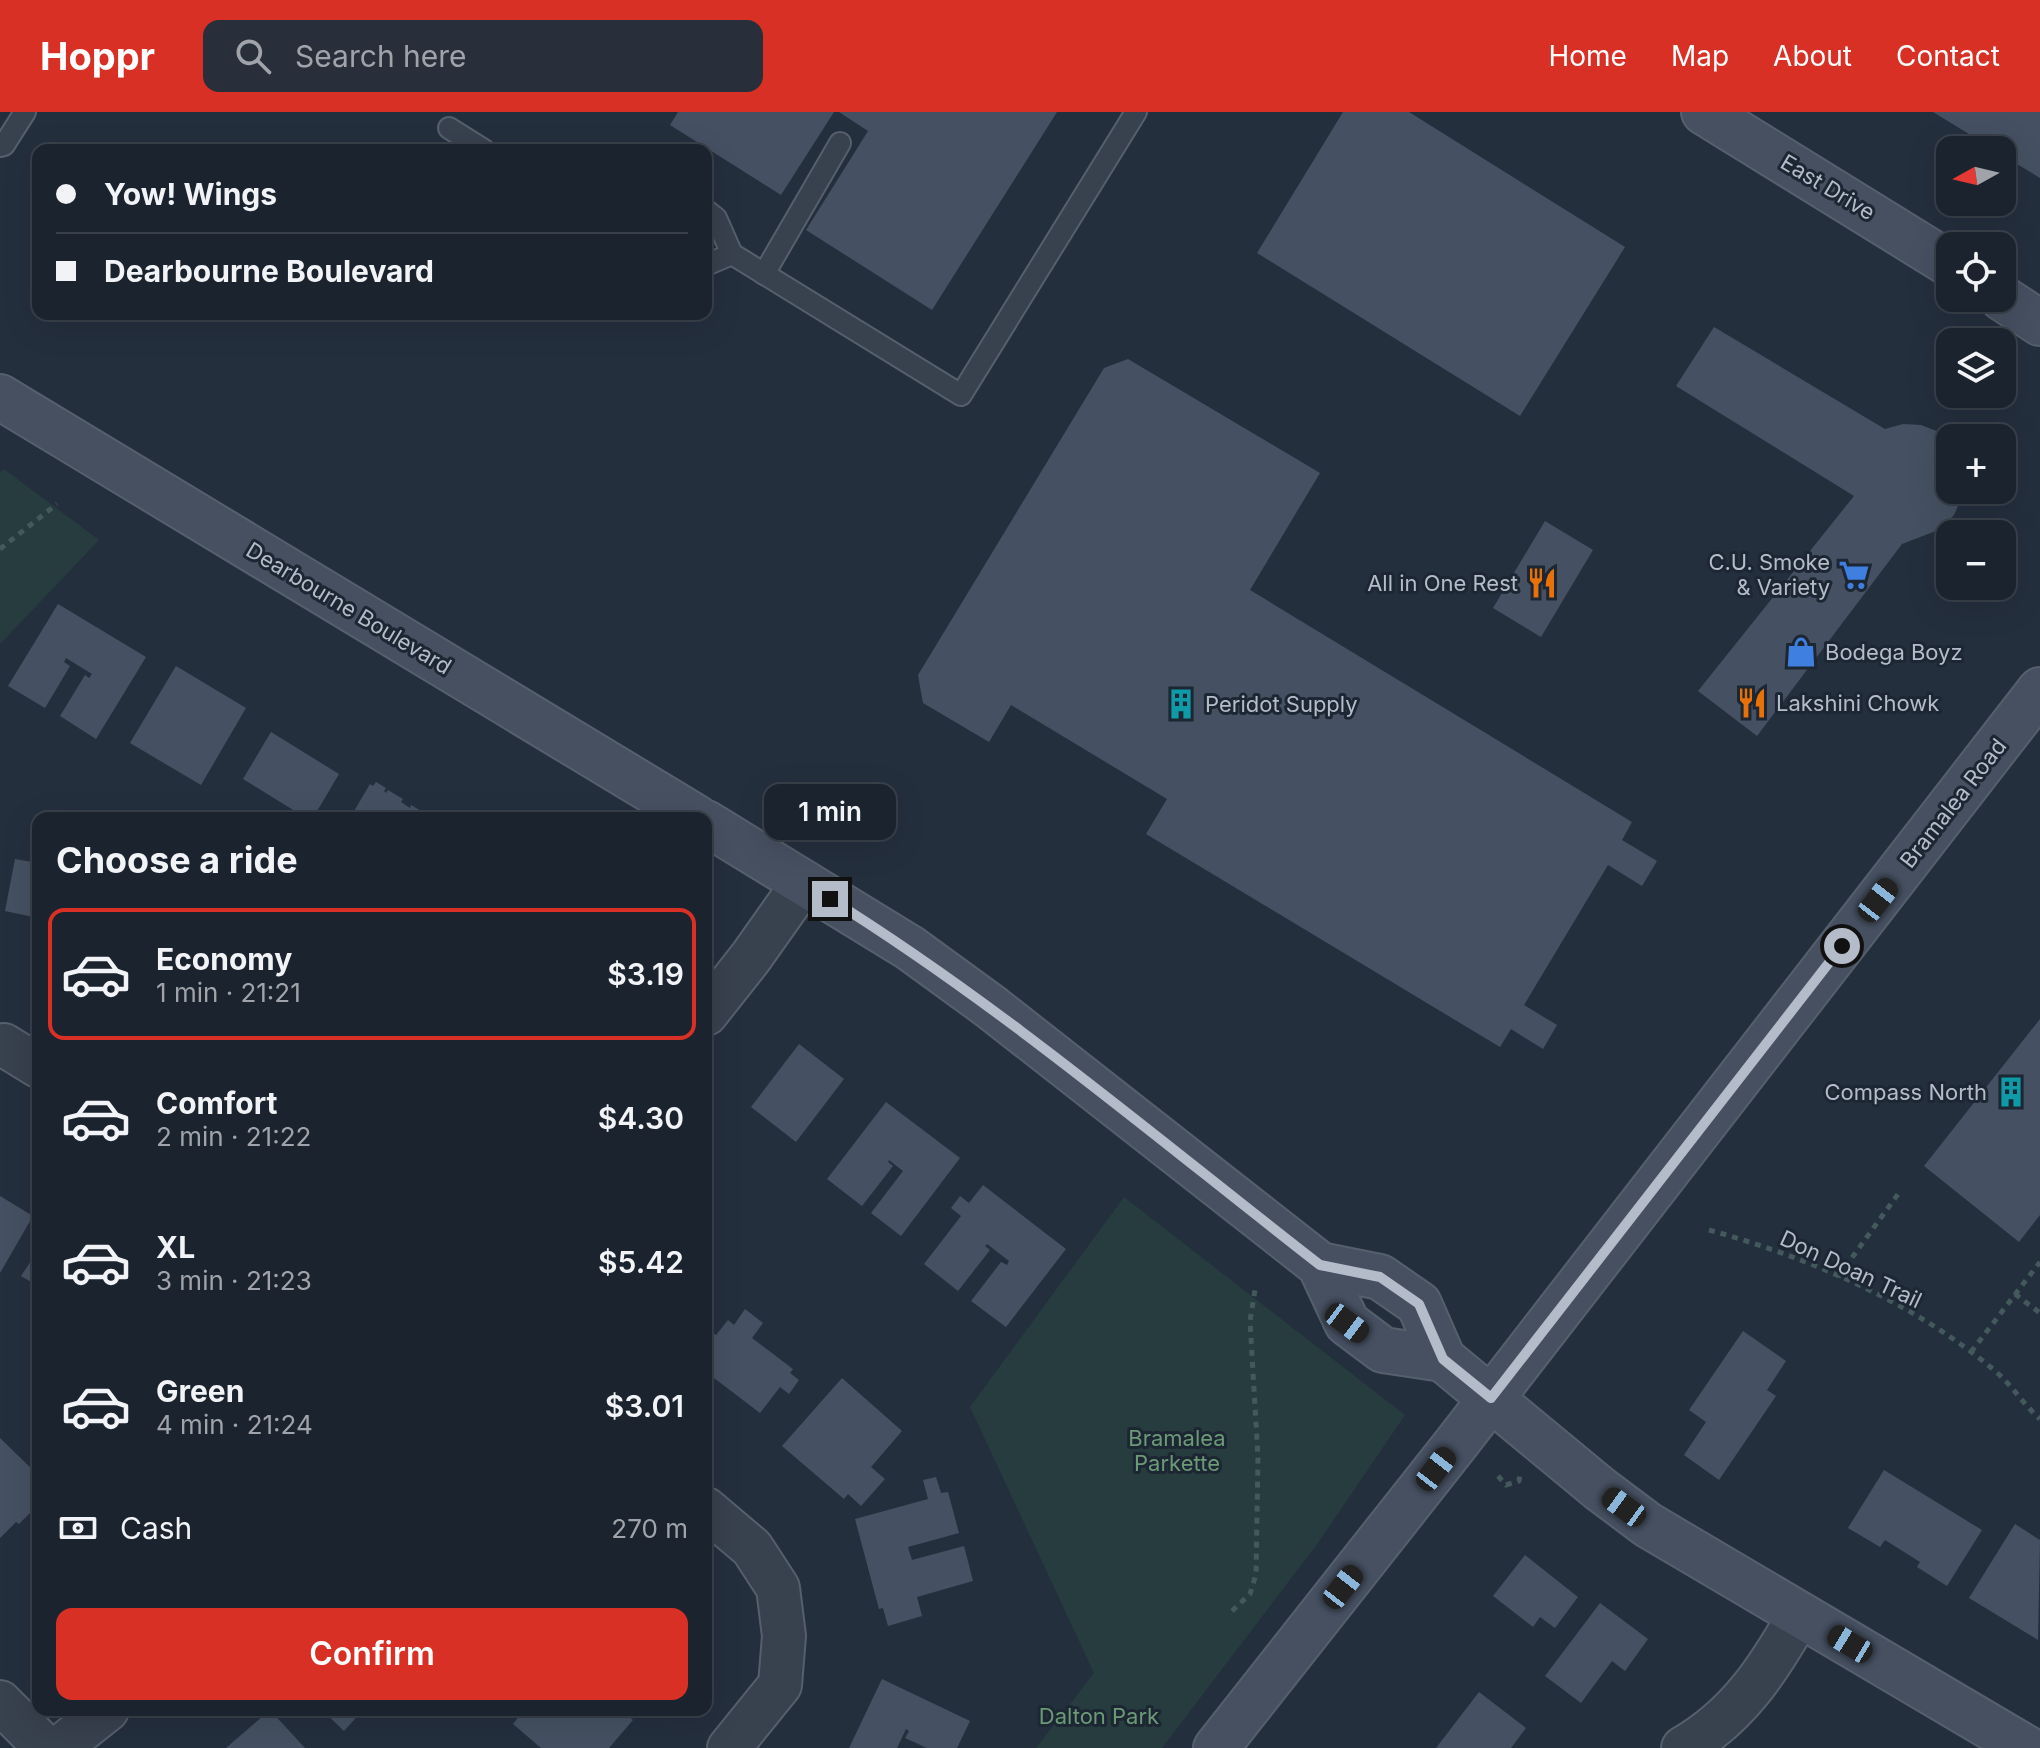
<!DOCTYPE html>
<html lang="en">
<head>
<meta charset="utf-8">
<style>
	:root { --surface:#1b232e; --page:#282f3a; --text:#f1f3f6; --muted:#a0a4aa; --line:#39404a; --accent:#d93025 }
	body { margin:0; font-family:Inter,sans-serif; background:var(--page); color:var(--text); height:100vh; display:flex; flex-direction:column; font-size:30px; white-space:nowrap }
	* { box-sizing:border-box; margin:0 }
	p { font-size:26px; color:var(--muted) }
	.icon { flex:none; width:44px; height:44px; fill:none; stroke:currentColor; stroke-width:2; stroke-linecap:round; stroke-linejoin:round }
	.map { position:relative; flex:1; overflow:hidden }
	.drawer { position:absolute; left:32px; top:700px; width:680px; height:904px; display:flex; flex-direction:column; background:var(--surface); border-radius:16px; box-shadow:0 8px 32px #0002,0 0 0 2px var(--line) }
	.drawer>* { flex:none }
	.banner { position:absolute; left:32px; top:32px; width:680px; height:176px; border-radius:16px; box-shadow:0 8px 32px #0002,0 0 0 2px var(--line); display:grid; align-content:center; height:176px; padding:0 24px; background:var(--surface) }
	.needle { width:52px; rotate:262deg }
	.controls { position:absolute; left:1936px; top:24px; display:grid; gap:16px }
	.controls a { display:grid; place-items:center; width:80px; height:80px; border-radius:16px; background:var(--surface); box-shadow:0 8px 32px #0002,0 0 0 2px var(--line); font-size:40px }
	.end { position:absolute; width:36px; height:36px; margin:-18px; border:10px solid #b4bcc9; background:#111; box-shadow:0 0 0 4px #111 }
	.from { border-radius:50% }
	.bubble { position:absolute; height:56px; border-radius:16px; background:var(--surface); box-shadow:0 8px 32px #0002,0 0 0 2px var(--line); font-size:26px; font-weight:600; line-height:56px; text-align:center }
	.car { position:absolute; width:24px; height:48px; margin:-24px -12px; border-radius:10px; box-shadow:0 0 6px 2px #0007; background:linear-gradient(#222 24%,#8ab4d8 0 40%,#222 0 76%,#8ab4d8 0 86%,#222 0) }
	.banner b { display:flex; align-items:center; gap:28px; height:76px; font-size:30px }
	.banner b+b { border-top:2px solid var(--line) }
	.banner i { width:20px; height:20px; background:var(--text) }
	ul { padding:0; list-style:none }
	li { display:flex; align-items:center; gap:24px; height:132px; margin:0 16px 12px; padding:0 8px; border:4px solid transparent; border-radius:16px }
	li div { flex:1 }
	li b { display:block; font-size:30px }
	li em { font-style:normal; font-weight:600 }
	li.selected { border-color:var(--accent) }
	li>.icon { width:72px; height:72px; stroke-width:1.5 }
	h2 { padding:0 24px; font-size:36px; line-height:96px }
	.pay { display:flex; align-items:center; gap:20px; height:88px; padding:0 24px; font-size:30px }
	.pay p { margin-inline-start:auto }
	.primary-button { display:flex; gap:16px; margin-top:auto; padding:16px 24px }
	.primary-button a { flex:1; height:92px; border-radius:16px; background:var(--accent); color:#fff; font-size:32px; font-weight:600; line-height:92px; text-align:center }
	header { display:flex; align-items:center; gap:48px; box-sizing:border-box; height:112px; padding:0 40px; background:var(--accent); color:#fff }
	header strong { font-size:38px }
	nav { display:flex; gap:44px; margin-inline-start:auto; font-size:28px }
	.search { width:560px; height:72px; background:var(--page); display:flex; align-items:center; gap:20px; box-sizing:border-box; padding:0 28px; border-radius:16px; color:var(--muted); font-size:30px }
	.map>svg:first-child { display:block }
	.green { fill:#263c3f }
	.building { fill:#455162 }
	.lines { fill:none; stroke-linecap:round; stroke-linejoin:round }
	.lane-casing { stroke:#565f6c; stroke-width:24 }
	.street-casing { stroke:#565f6c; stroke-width:46 }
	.secondary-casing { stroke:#565f6c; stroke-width:48 }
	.path { stroke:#44595c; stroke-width:5; stroke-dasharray:6 6; stroke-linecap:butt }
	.lane { stroke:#38414e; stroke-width:20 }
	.street { stroke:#38414e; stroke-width:42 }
	.secondary { stroke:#465061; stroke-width:44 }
	.route { stroke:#b4bcc9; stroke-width:10 }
	.labels { text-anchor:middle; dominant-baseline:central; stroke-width:6; stroke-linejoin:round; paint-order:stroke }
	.street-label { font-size:22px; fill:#b4bcc9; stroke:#1d2633 }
	.poi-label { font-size:22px; fill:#b4bcc9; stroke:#1d2633; text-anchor:end }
	.park-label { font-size:22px; fill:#6b9a76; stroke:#1d2633 }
</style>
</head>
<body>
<header>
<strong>Hoppr</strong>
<div class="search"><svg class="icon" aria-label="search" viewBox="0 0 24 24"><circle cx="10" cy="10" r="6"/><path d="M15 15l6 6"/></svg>Search here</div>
<nav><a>Home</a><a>Map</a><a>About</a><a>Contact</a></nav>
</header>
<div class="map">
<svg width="2040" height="1636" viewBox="0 0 2040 1636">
	<rect width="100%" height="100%" fill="#242f3e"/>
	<g class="green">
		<path d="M4,357L99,428L0,532V360Z"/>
		<path d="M1124,1085L1405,1303L1318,1431L1162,1636H1036L1094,1561L970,1295Z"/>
	</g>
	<g class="building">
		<path d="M678,0H834L781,83L670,13Z"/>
		<path d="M839,0H1057L932,198L806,118L868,19Z"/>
		<path d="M1343,0H1409L1625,135L1520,304L1257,141Z"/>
		<path d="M1933,0H2040V66L2002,43V38H1995Z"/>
		<path d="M1714,215L1885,317L1903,312L1921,313L1939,320L1950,330V378H1965L1954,403L1941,417L1902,432L1757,624L1698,579L1854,384L1676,274Z"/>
		<path d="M1128,247L1320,361L1250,478L1632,710L1622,728L1657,749L1642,774L1608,753L1524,893L1557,913L1543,937L1511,917L1500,935L1146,722L1167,687L1011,593L989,630L923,591L918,563L1104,256Z"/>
		<path d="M1545,409L1593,438L1541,525L1493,496Z"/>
		<path d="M58,492L146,545L96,627L60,604L85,563L89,566L92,562L66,546L64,550L70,554L45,596L8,574Z"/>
		<path d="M176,554L246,596L201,673L130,631Z"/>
		<path d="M271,620L339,662L313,706H306L243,667Z"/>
		<path d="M376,670L386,676L384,679L386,681L388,678L403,687L401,690L410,696L411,693L428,703L426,706H350L370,672L373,674Z"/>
		<path d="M15,747L38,751V806L5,799Z"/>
		<path d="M2040,907V1103L2019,1130L1924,1054Z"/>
		<path d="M799,932L844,967L796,1030L751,995Z"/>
		<path d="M886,990L960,1046L901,1124L871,1101L903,1059L889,1048L888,1050L893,1054L862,1094L827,1067Z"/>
		<path d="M983,1073L1066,1137L1006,1215L971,1189L1001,1150L1007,1153L1009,1149L987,1132L985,1134L990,1138L958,1179L924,1152L961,1104L951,1096L960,1084L969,1091Z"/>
		<path d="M0,1084L33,1104L0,1161Z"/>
		<path d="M38,1126V1174L21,1164L37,1140L31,1137Z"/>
		<path d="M745,1197L763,1211L752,1226L793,1257L790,1261L799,1268L789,1282L780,1275L760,1301L706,1260V1216L716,1223L728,1208L734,1213Z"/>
		<path d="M1743,1219L1786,1249L1767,1278L1776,1284L1719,1368L1684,1343L1706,1310L1689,1298Z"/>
		<path d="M842,1266L902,1319L871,1355L885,1367L861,1394L848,1382L844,1387L782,1334Z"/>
		<path d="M0,1326L38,1363V1393L19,1412L16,1410L0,1426Z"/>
		<path d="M1884,1358L1982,1418L1947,1474L1917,1455L1920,1450L1885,1428L1880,1435L1848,1416Z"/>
		<path d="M936,1365L941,1381L948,1380L959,1421L908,1435L912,1448L964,1434L973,1469L917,1485L922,1504L888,1514L883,1496L879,1497L855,1407L928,1387L923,1368Z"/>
		<path d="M2015,1412L2040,1428L2038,1528L1969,1486Z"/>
		<path d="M1525,1443L1578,1485L1555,1516L1540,1505L1533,1515L1493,1484Z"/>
		<path d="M1600,1491L1648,1527L1625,1559L1612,1549L1581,1591L1545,1564Z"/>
		<path d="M882,1567L970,1609L957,1636H927L905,1626L909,1619L906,1617L897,1636H849Z"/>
		<path d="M1479,1580L1526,1616L1511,1636H1436Z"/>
		<path d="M270,1598L305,1636H226Z"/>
		<path d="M322,1598H363L344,1619Z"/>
		<path d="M524,1598H621L633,1608L609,1636H541L513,1612Z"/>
	</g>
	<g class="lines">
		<g class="lane-casing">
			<g id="lane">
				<path d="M449,16L484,38"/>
				<path d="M0,34L4,33L25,0"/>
				<path d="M706,98L716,106L732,142L961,283L1136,0"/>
				<path d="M706,153L732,142"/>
				<path d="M764,162L840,31"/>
			</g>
		</g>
		<g class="street-casing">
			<g id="street">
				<path d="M706,902L751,845L804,770"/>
				<path d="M4,933L38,954"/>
				<path d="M706,1397L752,1436L778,1476L784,1524L780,1573L729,1636"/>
				<path d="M0,1590L46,1636"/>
				<path d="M59,1636L107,1598"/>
				<path d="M1683,1636C1739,1604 1769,1556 1800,1502"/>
			</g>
		</g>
		<g class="secondary-casing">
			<g id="secondary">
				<path d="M1704,0L1950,152"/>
				<path d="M2002,186L2040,211"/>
				<path d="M0,285L697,706"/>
				<path d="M706,711L910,836L991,895L1320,1153L1347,1211L1383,1238L1443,1247"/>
				<path d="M1320,1153L1380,1165L1419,1192L1443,1247L1600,1377L1648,1413L2026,1636"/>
				<path d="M1216,1636L1455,1333L2040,578"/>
			</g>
		</g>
		<g class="path">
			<path d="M0,437L57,392"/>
			<path d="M1709,1118C1810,1146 1913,1190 1994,1258C2012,1273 2023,1292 2040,1307"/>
			<path d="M1838,1165L1901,1078"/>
			<path d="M2015,1182L2040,1201"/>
			<path d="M1971,1240L2040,1150"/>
			<path d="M1498,1364L1506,1373L1519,1369L1520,1362"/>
			<path d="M1232,1499L1250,1482L1256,1462L1258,1346L1250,1209L1255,1178"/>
		</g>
		<use href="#lane" class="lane"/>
		<use href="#street" class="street"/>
		<use href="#secondary" class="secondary"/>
	</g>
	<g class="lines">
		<path class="route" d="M830,787C1003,895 1159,1028 1320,1153L1380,1165L1419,1192L1443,1247L1491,1286L1842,834"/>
	</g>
	<defs>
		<g id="supermarket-bare" transform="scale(2.4)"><path d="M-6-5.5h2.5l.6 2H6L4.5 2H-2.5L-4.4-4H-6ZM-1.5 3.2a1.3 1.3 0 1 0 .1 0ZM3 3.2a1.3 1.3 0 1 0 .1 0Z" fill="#3f7fe0" stroke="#1d2633" stroke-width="2.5" paint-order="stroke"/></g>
		<g id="restaurant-bare" transform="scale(2.4)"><path d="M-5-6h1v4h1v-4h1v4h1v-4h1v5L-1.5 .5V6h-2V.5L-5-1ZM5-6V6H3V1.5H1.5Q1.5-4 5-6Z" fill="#e8710a" stroke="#1d2633" stroke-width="2.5" paint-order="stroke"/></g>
		<g id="shop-bare" transform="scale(2.4)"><path d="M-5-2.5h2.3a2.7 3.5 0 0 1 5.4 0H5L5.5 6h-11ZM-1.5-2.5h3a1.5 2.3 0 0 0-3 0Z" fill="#3f7fe0" stroke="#1d2633" stroke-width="2.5" paint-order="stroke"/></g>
		<g id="building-bare" transform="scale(2.4)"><path d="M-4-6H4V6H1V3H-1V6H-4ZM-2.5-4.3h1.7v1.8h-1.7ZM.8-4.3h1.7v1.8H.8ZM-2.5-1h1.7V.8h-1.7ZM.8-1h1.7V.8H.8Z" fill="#0f9aa8" stroke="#1d2633" stroke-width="2.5" paint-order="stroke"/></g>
	</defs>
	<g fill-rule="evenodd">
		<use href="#supermarket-bare" x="1854" y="463"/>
		<use href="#restaurant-bare" x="1542" y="471"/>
		<use href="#shop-bare" x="1801" y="540"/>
		<use href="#restaurant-bare" x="1752" y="591"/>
		<use href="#building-bare" x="1181" y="592"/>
		<use href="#building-bare" x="2011" y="980"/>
	</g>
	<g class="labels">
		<g class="street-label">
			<text transform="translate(1828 75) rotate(31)">East Drive</text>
			<text transform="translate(349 496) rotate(31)">Dearbourne Boulevard</text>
			<text transform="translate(1953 691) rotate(-52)">Bramalea Road</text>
			<text transform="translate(1851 1157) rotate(25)">Don Doan Trail</text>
		</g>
		<g class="poi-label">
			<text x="1830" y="450">C.U. Smoke<tspan x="1830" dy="25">&amp; Variety</tspan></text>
			<text x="1518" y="471">All in One Rest</text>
			<text x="1825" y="540" text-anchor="start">Bodega Boyz</text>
			<text x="1776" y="591" text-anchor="start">Lakshini Chowk</text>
			<text x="1205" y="592" text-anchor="start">Peridot Supply</text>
			<text x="1987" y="980">Compass North</text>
		</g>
		<g class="park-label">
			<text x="1177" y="1326">Bramalea<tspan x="1177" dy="25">Parkette</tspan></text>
			<text x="1099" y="1604">Dalton Park</text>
		</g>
	</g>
</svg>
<div class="controls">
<a><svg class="needle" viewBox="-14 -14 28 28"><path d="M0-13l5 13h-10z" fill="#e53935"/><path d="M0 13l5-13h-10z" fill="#a0a4aa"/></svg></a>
<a><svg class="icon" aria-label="locate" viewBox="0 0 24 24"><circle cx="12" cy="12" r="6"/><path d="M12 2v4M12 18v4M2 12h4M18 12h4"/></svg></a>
<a><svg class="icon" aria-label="layers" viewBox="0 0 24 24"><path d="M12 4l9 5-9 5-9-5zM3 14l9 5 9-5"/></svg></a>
<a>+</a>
<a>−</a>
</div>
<i class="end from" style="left:1842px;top:834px"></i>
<i class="end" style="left:830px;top:787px"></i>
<div class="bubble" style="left:764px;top:672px;width:132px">1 min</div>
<i class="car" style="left:1878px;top:788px;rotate:38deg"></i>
<i class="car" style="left:1347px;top:1211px;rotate:127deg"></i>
<i class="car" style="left:1436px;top:1357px;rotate:38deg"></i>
<i class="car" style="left:1624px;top:1395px;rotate:306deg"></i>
<i class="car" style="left:1343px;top:1475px;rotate:38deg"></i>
<i class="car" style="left:1850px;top:1532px;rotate:301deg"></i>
<div class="banner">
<b><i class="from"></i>Yow! Wings</b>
<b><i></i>Dearbourne Boulevard</b>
</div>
<section class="drawer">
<h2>Choose a ride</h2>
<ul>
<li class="selected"><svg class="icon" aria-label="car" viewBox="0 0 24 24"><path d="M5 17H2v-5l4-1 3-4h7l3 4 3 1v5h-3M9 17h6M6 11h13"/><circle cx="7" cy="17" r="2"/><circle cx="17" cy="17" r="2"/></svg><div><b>Economy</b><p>1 min · 21:21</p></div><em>$3.19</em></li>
<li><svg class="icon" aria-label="car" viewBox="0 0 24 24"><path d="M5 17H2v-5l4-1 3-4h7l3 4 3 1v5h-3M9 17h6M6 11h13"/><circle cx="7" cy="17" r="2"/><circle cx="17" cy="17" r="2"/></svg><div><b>Comfort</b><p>2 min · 21:22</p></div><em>$4.30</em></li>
<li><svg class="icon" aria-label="car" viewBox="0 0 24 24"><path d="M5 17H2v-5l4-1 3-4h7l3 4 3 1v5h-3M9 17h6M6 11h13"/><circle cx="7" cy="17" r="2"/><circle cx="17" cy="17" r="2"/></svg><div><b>XL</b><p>3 min · 21:23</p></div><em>$5.42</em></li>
<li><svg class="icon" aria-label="car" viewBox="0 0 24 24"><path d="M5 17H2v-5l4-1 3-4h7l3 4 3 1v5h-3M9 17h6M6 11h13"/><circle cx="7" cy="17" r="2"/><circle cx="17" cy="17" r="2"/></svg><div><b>Green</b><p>4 min · 21:24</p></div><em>$3.01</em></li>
</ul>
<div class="pay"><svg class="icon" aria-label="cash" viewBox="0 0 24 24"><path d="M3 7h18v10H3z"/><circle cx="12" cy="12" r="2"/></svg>Cash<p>270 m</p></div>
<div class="primary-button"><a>Confirm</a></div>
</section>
</div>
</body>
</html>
